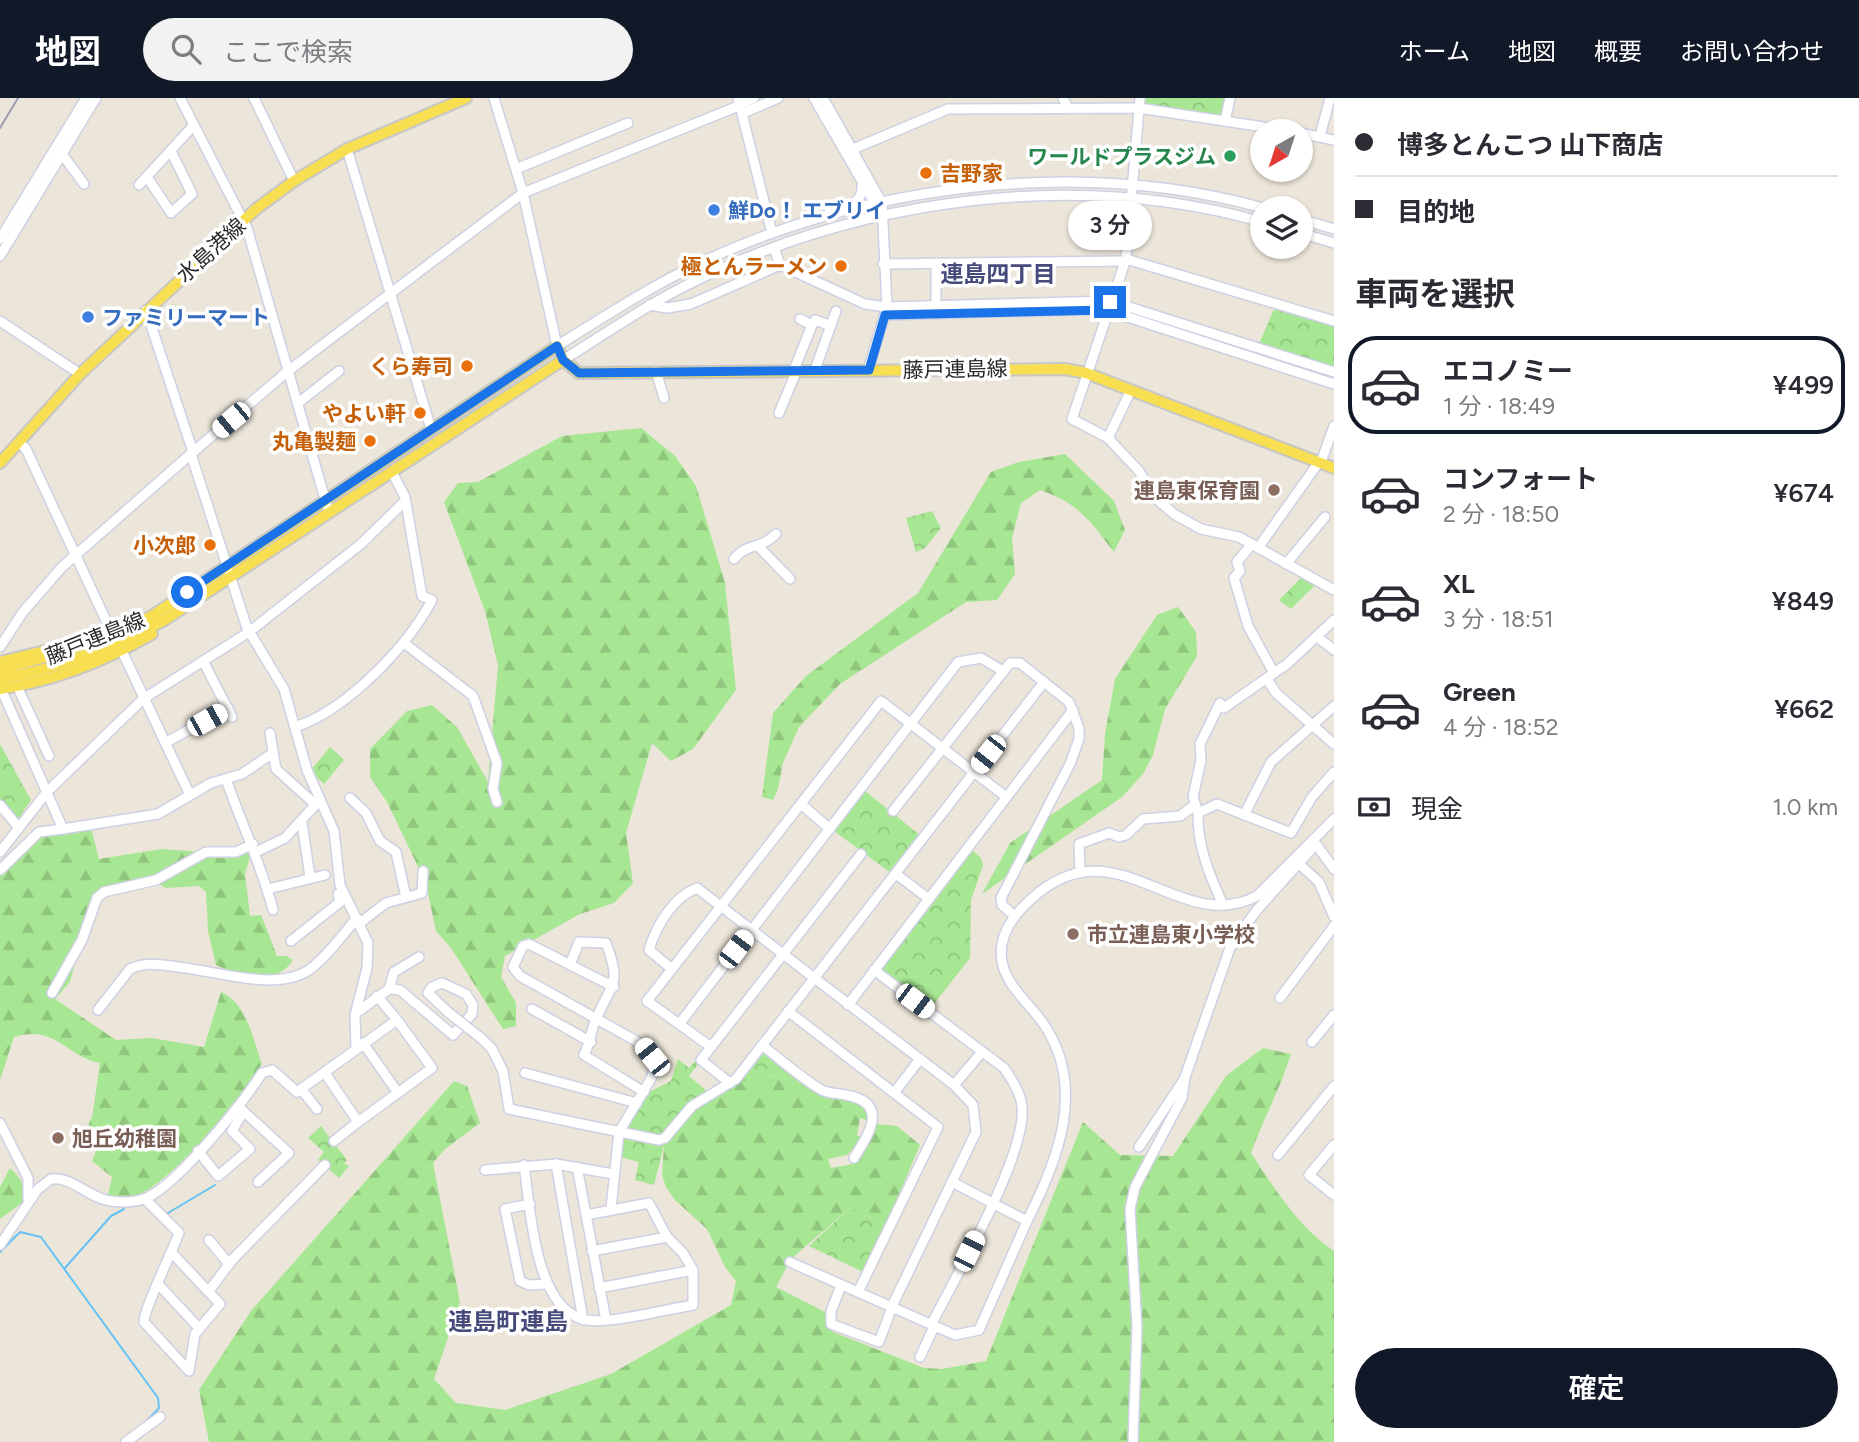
<!DOCTYPE html>
<html lang="ja">
<head>
<meta charset="utf-8">
<style>
	:root { --surface:#fff; --page:#f2f2f3; --text:#2b2b33; --muted:#7c7c81; --line:#e1e1e2; --accent:#111827 }
	body { margin:0; font-family:Figtree,"Noto Sans JP",sans-serif; background:var(--page); color:var(--text); height:100vh; display:flex; flex-direction:column; font-size:26px; white-space:nowrap }
	* { box-sizing:border-box; margin:0 }
	p { font-size:23px; color:var(--muted) }
	.icon { flex:none; width:38px; height:38px; fill:none; stroke:currentColor; stroke-width:2; stroke-linecap:round; stroke-linejoin:round }
	.map { position:relative; flex:1; overflow:hidden }
	.details { display:flex; flex-direction:column; background:var(--surface); width:525px }
	.details>* { flex:none }
	.guide { display:grid; align-content:center; height:154px; padding:0 21px; background:var(--surface) }
	.needle { width:46px; rotate:219deg }
	.controls { position:absolute; left:1250px; top:21px; display:grid; gap:14px }
	.controls a { display:grid; place-items:center; width:63px; height:63px; border-radius:50%; background:var(--surface); box-shadow:0 2px 5px #0004; font-size:35px }
	.end { position:absolute; width:32px; height:32px; margin:-16px; border:9px solid #1a73e8; background:#fff; box-shadow:0 0 0 4px #fff }
	.from { border-radius:50% }
	.bubble { position:absolute; height:49px; border-radius:24px; background:var(--surface); box-shadow:0 2px 5px #0004; font-size:23px; font-weight:600; line-height:49px; text-align:center }
	.car { position:absolute; width:21px; height:42px; margin:-21px -10px; border-radius:9px; box-shadow:0 0 5px 2px #0007; background:linear-gradient(#fff 24%,#345 0 40%,#fff 0 76%,#345 0 86%,#fff 0) }
	.guide b { display:flex; align-items:center; gap:24px; height:66px; font-size:26px }
	.guide b+b { border-top:2px solid var(--line) }
	.guide i { width:18px; height:18px; background:var(--text) }
	ul { padding:0; list-style:none }
	li { display:flex; align-items:center; gap:21px; height:98px; margin:0 14px 10px; padding:0 7px; border:4px solid transparent; border-radius:28px }
	li div { flex:1 }
	li b { display:block; font-size:26px }
	li em { font-style:normal; font-weight:600 }
	li.current { border-color:var(--accent) }
	li>.icon { width:63px; height:63px; stroke-width:1.5 }
	h2 { padding:0 21px; font-size:32px; line-height:84px }
	.pay { display:flex; align-items:center; gap:18px; height:77px; padding:0 21px; font-size:26px }
	.pay p { margin-inline-start:auto }
	.action { display:flex; gap:14px; margin-top:auto; padding:14px 21px }
	.action a { flex:1; height:80px; border-radius:42px; background:var(--accent); color:#fff; font-size:28px; font-weight:600; line-height:80px; text-align:center }
	header { display:flex; align-items:center; gap:42px; box-sizing:border-box; height:98px; padding:0 35px; background:var(--accent); color:#fff }
	header strong { font-size:33px }
	nav { display:flex; gap:38px; margin-inline-start:auto; font-size:24px }
	.search { width:490px; height:63px; background:var(--page); display:flex; align-items:center; gap:18px; box-sizing:border-box; padding:0 24px; border-radius:38px; color:var(--muted); font-size:26px }
	main { display:flex; flex:1; min-height:0 }
	.map>svg:first-child { display:block }
	.forest { fill:url(#forest-firs) }
	.park { fill:url(#park-crowns) }
	.lines { fill:none; stroke-linecap:round; stroke-linejoin:round }
	.stream { stroke:#65c2f5; stroke-width:2 }
	.minor-casing { stroke:#ced0e3; stroke-width:12 }
	.major-casing { stroke:#c7c7c7; stroke-width:14 }
	.minor { stroke:#fff; stroke-width:9 }
	.major { stroke:#f8df52; stroke-width:10 }
	.rail { stroke:#9c9db4; stroke-width:2 }
	.minor-bridge-casing { stroke:#ced0e3; stroke-width:12; stroke-linecap:butt }
	.minor-bridge { stroke:#fff; stroke-width:9 }
	.route { stroke:#1a73e8; stroke-width:9 }
	.leisure-dot { fill:#2e9e5b; stroke:#fff; stroke-width:2.5 }
	.food-dot { fill:#e8710a; stroke:#fff; stroke-width:2.5 }
	.shop-dot { fill:#3f7fe0; stroke:#fff; stroke-width:2.5 }
	.education-dot { fill:#8d6e63; stroke:#fff; stroke-width:2.5 }
	.labels { text-anchor:middle; dominant-baseline:central; stroke-width:7; stroke-linejoin:round; paint-order:stroke }
	.leisure-label { font-size:21px; font-weight:bold; fill:#27864d; stroke:#fff; text-anchor:end }
	.food-label { font-size:21px; font-weight:bold; fill:#c56008; stroke:#fff; text-anchor:end }
	.shop-label { font-size:21px; font-weight:bold; fill:#366cbe; stroke:#fff; text-anchor:start }
	.street-label { font-size:21px; fill:#282828; stroke:#fff }
	.education-label { font-size:21px; font-weight:bold; fill:#785e54; stroke:#fff; text-anchor:start }
	.neighbourhood-label { font-size:23px; font-weight:bold; fill:#474b7b; stroke:#fff }
	.quarter-label { font-size:24px; font-weight:bold; fill:#474b7b; stroke:#fff }
</style>
</head>
<body>
<header>
<strong>地図</strong>
<div class="search"><svg class="icon" aria-label="search" viewBox="0 0 24 24"><circle cx="10" cy="10" r="6"/><path d="M15 15l6 6"/></svg>ここで検索</div>
<nav><a>ホーム</a><a>地図</a><a>概要</a><a>お問い合わせ</a></nav>
</header>
<main>
<div class="map">
<svg width="1334" height="1344" viewBox="0 0 1334 1344">
	<defs>
		<pattern id="forest-firs" width="22" height="20" patternUnits="userSpaceOnUse" patternTransform="scale(1.75)"><rect width="22" height="20" fill="#a7e692"/><path d="M5 1l3.5 6h-7zM16 11l3.5 6h-7z" fill="#90c57e"/></pattern>
		<pattern id="park-crowns" width="20" height="18" patternUnits="userSpaceOnUse" patternTransform="scale(1.75)"><rect width="20" height="18" fill="#a7e692"/><path d="M2 6a3 3 0 1 1 6 0M12 15a3 3 0 1 1 6 0" fill="none" stroke="#90c57e"/></pattern>
	</defs>
	<rect width="100%" height="100%" fill="#ece5d9"/>
	<g class="forest">
		<path d="M641,330L675,358L696,388L725,485L736,592L693,651L671,663L652,645L626,735L633,785L614,805L580,816L505,858L501,879L516,905V928L503,931L451,850L436,833L426,785L387,704L370,679V651L407,613L432,607L457,629L488,684L498,567L485,513L444,404L458,385L478,384L562,338Z"/>
		<path d="M1065,356L1114,403L1125,432L1114,454C1089,422 1080,406 1040,392L1021,405L1012,440L1015,476L997,502L966,504L840,586L799,629L783,665L778,691L773,702L762,699L773,615L806,578L918,495L991,374L1019,364Z"/>
		<path d="M1178,509L1196,534L1197,558L1165,611L1153,657L1143,676L1122,699L982,796L1010,745L1102,682L1105,636L1115,581L1157,517Z"/>
		<path d="M91,730L99,761L161,751L202,754L154,781L103,792L81,841L70,884L55,901L116,942L152,940L204,949L221,894C248,906 252,940 262,966C239,1000 173,1085 135,1098C125,1101 117,1099 108,1097L112,1079L92,1063L99,1045L89,1041V1024L92,1020L100,965C65,958 56,926 14,939L0,982V776L39,737Z"/>
		<path d="M252,752L245,776L250,818L261,817L277,858H286L293,862C277,888 239,878 216,867L208,833L206,794L199,788L166,790L159,786L160,782L206,756Z"/>
		<path d="M1263,950L1291,956C1280,991 1263,1022 1251,1055C1274,1090 1299,1130 1334,1153V1344H209L199,1292L251,1213L454,983L467,988L480,1025L445,1051L433,1065L460,1204L434,1281L456,1305L505,1312L611,1276L731,1207L736,1183L725,1169L707,1131L675,1102L666,1089L662,1077L664,1047L701,1006L748,979L796,978L822,998L846,999L863,1008L871,1024L860,1020L857,1038H866L847,1057L828,1061L831,1070L853,1066L876,1026L897,1028L920,1047L886,1127L850,1110L791,1161L776,1189L827,1215L828,1229L833,1234L924,1270L942,1271L986,1263L1083,1024L1120,1057L1173,1058L1226,978Z"/>
		<path d="M10,1070C23,1082 26,1089 22,1105L0,1121V1089Z"/>
	</g>
	<g class="park">
		<path d="M1142,0H1228L1224,20L1142,9Z"/>
		<path d="M1274,211L1334,228V272L1259,246Z"/>
		<path d="M932,413L941,430L925,450L916,454L906,420Z"/>
		<path d="M1304,477L1317,485L1291,511L1279,502Z"/>
		<path d="M0,646L31,702L17,723L0,703Z"/>
		<path d="M330,649L344,662L324,686L310,673Z"/>
		<path d="M864,692L921,738L891,775L834,733Z"/>
		<path d="M972,752L981,760L983,767L971,802L970,860L930,911L882,874L881,868Z"/>
		<path d="M760,955H767L796,978L749,979L744,984L738,983Z"/>
		<path d="M678,961L689,970L696,962L699,965L689,978L708,994L662,1037L628,1033L626,1030L647,995L671,983Z"/>
		<path d="M321,1028L347,1062L344,1065L349,1068L339,1080L318,1062L324,1054L308,1040Z"/>
		<path d="M626,1040L664,1047L654,1087L635,1082L639,1064L620,1059L621,1043Z"/>
		<path d="M850,1110L886,1127L863,1174L809,1148Z"/>
	</g>
	<g class="lines">
		<g class="stream">
			<path d="M168,1115L215,1087"/>
			<path d="M0,1154L20,1134L41,1139L158,1300L159,1310L144,1326"/>
			<path d="M65,1170L111,1118L124,1111"/>
		</g>
		<g class="minor-casing">
			<g id="minor">
				<path d="M180,0L247,130L327,408"/>
				<path d="M254,0L294,83"/>
				<path d="M494,0L523,95L557,248C605,218 653,187 704,163C873,85 1083,60 1263,110"/>
				<path d="M738,0L772,135"/>
				<path d="M814,0L878,111"/>
				<path d="M823,0L882,105L887,209L868,272"/>
				<path d="M1063,0L1068,10"/>
				<path d="M1140,0L1126,161L1072,321L1108,340L1139,373L1153,398L1174,416L1201,431L1239,439L1334,492"/>
				<path d="M741,6L754,0"/>
				<path d="M743,15L778,0"/>
				<path d="M1225,23L1230,0"/>
				<path d="M1300,35L1334,42"/>
				<path d="M1320,38L1330,0"/>
				<path d="M347,51L431,331"/>
				<path d="M846,54L948,11L1139,10L1290,33"/>
				<path d="M62,56L84,86"/>
				<path d="M516,71L628,25"/>
				<path d="M147,79L171,115L192,96L171,53"/>
				<path d="M139,87L194,27"/>
				<path d="M829,113C845,109 864,107 862,86"/>
				<path d="M1300,121L1334,131"/>
				<path d="M1300,135L1334,145"/>
				<path d="M0,141L86,0"/>
				<path d="M774,150L780,167L865,206L887,209L1110,203L1334,274"/>
				<path d="M0,158L96,0"/>
				<path d="M1126,161L1334,223"/>
				<path d="M936,165V213"/>
				<path d="M883,166L1125,163"/>
				<path d="M649,207L667,210L691,206L780,167"/>
				<path d="M146,212L193,354"/>
				<path d="M885,217L1103,211L1334,286"/>
				<path d="M800,221L812,227L815,222L831,228"/>
				<path d="M0,223L80,276"/>
				<path d="M563,262C608,234 651,204 699,181C869,99 1079,72 1262,124"/>
				<path d="M794,272L812,227"/>
				<path d="M815,272L836,213"/>
				<path d="M656,273L664,300"/>
				<path d="M298,305L339,273"/>
				<path d="M779,315L797,272"/>
				<path d="M1108,340L1131,292"/>
				<path d="M19,344L26,351L110,531"/>
				<path d="M191,356L247,530L284,591L307,672L334,733L340,787L368,845L367,870L355,917L356,949"/>
				<path d="M1321,364L1334,328"/>
				<path d="M1252,446L1237,464L1240,473L1234,480L1248,528L1274,575"/>
				<path d="M758,448L790,481"/>
				<path d="M1258,450L1319,364"/>
				<path d="M734,461C746,445 760,452 776,436"/>
				<path d="M1286,466L1325,419"/>
				<path d="M1334,522L1287,566L1224,610L1220,605L1200,646L1201,662L1193,699L1198,715L1217,706L1291,735L1312,699L1334,674"/>
				<path d="M1317,539L1334,552"/>
				<path d="M404,545L473,598L497,665L493,691L497,704"/>
				<path d="M0,549L23,514L62,469L193,354L288,273L523,95L741,7"/>
				<path d="M122,553L190,697"/>
				<path d="M203,563L232,619"/>
				<path d="M1267,581L1276,595L1334,646"/>
				<path d="M18,590L49,658"/>
				<path d="M3,595L63,731L158,716L211,685L242,676L273,655"/>
				<path d="M295,629C347,612 407,549 432,502L422,498L405,399L392,374"/>
				<path d="M270,635L276,671L316,707"/>
				<path d="M165,645L228,610"/>
				<path d="M226,681C241,725 261,765 273,812"/>
				<path d="M350,700L366,715L380,743L396,754L406,799"/>
				<path d="M801,706L830,731"/>
				<path d="M0,707L19,730"/>
				<path d="M893,713L1010,565H1020L1069,604L1079,630V641L1070,666L1001,800L1002,807L1015,818"/>
				<path d="M1198,715C1197,748 1210,778 1223,807"/>
				<path d="M1244,717L1271,664L1334,608"/>
				<path d="M302,725L310,779"/>
				<path d="M1313,742L1334,771"/>
				<path d="M0,754L47,694L143,601L249,534L361,446L405,403"/>
				<path d="M256,754L285,740L318,704"/>
				<path d="M1297,764L1319,784L1334,819"/>
				<path d="M0,772L39,734L63,731"/>
				<path d="M1080,773L1079,746L1109,735L1119,739L1126,737L1143,721L1180,718L1195,707"/>
				<path d="M896,776L929,801"/>
				<path d="M268,791L325,777"/>
				<path d="M360,825L386,805L422,795L423,773"/>
				<path d="M291,843L340,804L338,796"/>
				<path d="M570,867L579,844L606,845C622,887 612,884 596,921C591,933 590,945 584,957L644,994"/>
				<path d="M672,871L649,852C656,828 673,799 697,790L954,987L973,1007L976,1034L894,1204L879,1244L831,1226V1213L841,1188"/>
				<path d="M874,872L1004,970C1012,982 1021,995 1022,1009C1027,1056 956,1178 933,1223L934,1229L920,1259"/>
				<path d="M389,891L394,874L419,859"/>
				<path d="M52,895L82,842L97,800L104,794L156,782L206,754H236L253,746"/>
				<path d="M377,898L397,922"/>
				<path d="M1280,900L1334,828"/>
				<path d="M848,907L1073,612"/>
				<path d="M532,911L591,944"/>
				<path d="M98,912L130,871C146,863 162,867 178,869C217,873 276,894 309,872C327,859 342,837 357,820"/>
				<path d="M788,913L938,1029L858,1194"/>
				<path d="M356,915L389,891L400,892L453,937L472,916L473,907L466,896L442,885L432,889L428,895L448,914"/>
				<path d="M680,925L958,564L981,560L1003,573"/>
				<path d="M481,940L492,951L503,973L509,1011L659,1042L665,1040L692,1008L736,981L1044,584"/>
				<path d="M1312,944L1334,917"/>
				<path d="M363,945L398,995"/>
				<path d="M762,947C781,962 800,979 820,991C827,996 838,995 846,997C890,1005 869,1036 854,1060"/>
				<path d="M711,949L647,903L881,603L1005,698"/>
				<path d="M525,975L637,1005"/>
				<path d="M730,985L701,962L861,756"/>
				<path d="M954,987L982,954"/>
				<path d="M301,991L317,1011"/>
				<path d="M894,995L920,961"/>
				<path d="M241,1011L289,1055L258,1084"/>
				<path d="M0,1025L28,1080V1100"/>
				<path d="M334,1043L358,1024"/>
				<path d="M1334,1047L1309,1077L1334,1097"/>
				<path d="M1139,1049L1183,983"/>
				<path d="M198,1053L218,1078L250,1051L232,1033L243,1014"/>
				<path d="M1278,1057L1334,988"/>
				<path d="M556,1066L583,1222"/>
				<path d="M524,1067C530,1108 534,1207 582,1221C603,1228 668,1211 693,1207V1172L683,1155L667,1139L649,1105L586,1117"/>
				<path d="M577,1069L606,1222"/>
				<path d="M485,1072L556,1066L613,1076"/>
				<path d="M952,1084L1027,1123C1058,1062 1086,991 1045,928C1032,908 1010,892 1003,868C997,846 1007,826 1022,810C1112,714 1175,841 1257,798L1334,721"/>
				<path d="M145,1101L179,1135C173,1152 143,1213 144,1224L189,1273L195,1236L220,1206L172,1155"/>
				<path d="M530,1106L505,1111L520,1183L529,1187L547,1186"/>
				<path d="M611,1111L619,1034L652,979L655,965L638,944L520,878L513,869L523,848L529,846L614,889"/>
				<path d="M209,1142L229,1166"/>
				<path d="M0,1147L38,1091L51,1081C72,1078 90,1101 111,1103C122,1104 133,1105 144,1101C176,1089 243,1005 262,975L272,972L297,994L397,922L432,970L358,1024L325,975"/>
				<path d="M592,1153L667,1139"/>
				<path d="M790,1164L955,1237L979,1232L1027,1123"/>
				<path d="M159,1187L199,1230"/>
				<path d="M599,1190L693,1172"/>
				<path d="M209,1193L232,1162L325,1067"/>
				<path d="M126,1344L160,1319"/>
				<path d="M1133,1344L1137,1229L1130,1111L1135,1089L1182,1000L1185,979L1230,850L1256,813L1316,746"/>
			</g>
		</g>
		<g class="major-casing">
			<g id="major">
				<path d="M0,365L80,276L256,111L294,83L347,51L466,0"/>
				<path d="M0,564L65,548L118,528"/>
				<path d="M0,572L97,544L152,518L557,248L563,262L579,275L1065,271L1086,275L1334,370"/>
				<path d="M0,581C58,571 111,550 163,523L563,262"/>
				<path d="M0,591C53,583 105,563 152,536"/>
			</g>
		</g>
		<use href="#minor" class="minor"/>
		<use href="#major" class="major"/>
		<path class="rail" d="M0,30L18,0"/>
		<g class="minor-bridge-casing">
			<path id="minor-bridge" d="M448,914L481,940"/>
		</g>
		<use href="#minor-bridge" class="minor-bridge"/>
	</g>
	<g class="lines">
		<path class="route" d="M187,494L557,248L563,262L579,275L869,272L885,217L1107,212L1110,204"/>
	</g>
	<circle class="leisure-dot" cx="1230" cy="58" r="7"/>
	<g class="food-dot">
		<circle cx="926" cy="75" r="7"/>
		<circle cx="841" cy="168" r="7"/>
		<circle cx="467" cy="268" r="7"/>
		<circle cx="420" cy="315" r="7"/>
		<circle cx="370" cy="343" r="7"/>
		<circle cx="210" cy="447" r="7"/>
	</g>
	<g class="shop-dot">
		<circle cx="714" cy="112" r="7"/>
		<circle cx="88" cy="219" r="7"/>
	</g>
	<g class="education-dot">
		<circle cx="1274" cy="392" r="7"/>
		<circle cx="1073" cy="836" r="7"/>
		<circle cx="58" cy="1040" r="7"/>
	</g>
	<g class="labels">
		<g class="leisure-label">
			<text x="1216" y="58">ワールドプラスジム</text>
		</g>
		<g class="food-label">
			<text x="940" y="75" text-anchor="start">吉野家</text>
			<text x="827" y="168">極とんラーメン</text>
			<text x="453" y="268">くら寿司</text>
			<text x="406" y="315">やよい軒</text>
			<text x="356" y="343">丸亀製麺</text>
			<text x="196" y="447">小次郎</text>
		</g>
		<g class="shop-label">
			<text x="728" y="112">鮮Do！ エブリイ</text>
			<text x="102" y="219">ファミリーマート</text>
		</g>
		<g class="street-label">
			<text transform="translate(211 152) rotate(-42)">水島港線</text>
			<text transform="translate(955 271) rotate(-1)">藤戸連島線</text>
			<text transform="translate(95 540) rotate(-22)">藤戸連島線</text>
		</g>
		<g class="education-label">
			<text x="1260" y="392" text-anchor="end">連島東保育園</text>
			<text x="1087" y="836">市立連島東小学校</text>
			<text x="72" y="1040">旭丘幼稚園</text>
		</g>
		<g class="neighbourhood-label">
			<text x="998" y="176">連島四丁目</text>
		</g>
		<g class="quarter-label">
			<text x="508" y="1223">連島町連島</text>
		</g>
	</g>
</svg>
<div class="controls">
<a><svg class="needle" viewBox="-14 -14 28 28"><path d="M0-13l5 13h-10z" fill="#e53935"/><path d="M0 13l5-13h-10z" fill="#7c7c81"/></svg></a>
<a><svg class="icon" aria-label="layers" viewBox="0 0 24 24"><path d="M12 4l9 5-9 5-9-5zM3 14l9 5 9-5"/></svg></a>
</div>
<i class="end from" style="left:187px;top:494px"></i>
<i class="end" style="left:1110px;top:204px"></i>
<div class="bubble" style="left:1068px;top:103px;width:84px">3 分</div>
<i class="car" style="left:231px;top:322px;rotate:230deg"></i>
<i class="car" style="left:207px;top:622px;rotate:61deg"></i>
<i class="car" style="left:988px;top:656px;rotate:218deg"></i>
<i class="car" style="left:736px;top:851px;rotate:37deg"></i>
<i class="car" style="left:915px;top:903px;rotate:127deg"></i>
<i class="car" style="left:652px;top:959px;rotate:321deg"></i>
<i class="car" style="left:969px;top:1153px;rotate:26deg"></i>
</div>
<section class="details">
<div class="guide">
<b><i class="from"></i>博多とんこつ 山下商店</b>
<b><i></i>目的地</b>
</div>
<h2>車両を選択</h2>
<ul>
<li class="current"><svg class="icon" aria-label="car" viewBox="0 0 24 24"><path d="M5 17H2v-5l4-1 3-4h7l3 4 3 1v5h-3M9 17h6M6 11h13"/><circle cx="7" cy="17" r="2"/><circle cx="17" cy="17" r="2"/></svg><div><b>エコノミー</b><p>1 分 · 18:49</p></div><em>¥499</em></li>
<li><svg class="icon" aria-label="car" viewBox="0 0 24 24"><path d="M5 17H2v-5l4-1 3-4h7l3 4 3 1v5h-3M9 17h6M6 11h13"/><circle cx="7" cy="17" r="2"/><circle cx="17" cy="17" r="2"/></svg><div><b>コンフォート</b><p>2 分 · 18:50</p></div><em>¥674</em></li>
<li><svg class="icon" aria-label="car" viewBox="0 0 24 24"><path d="M5 17H2v-5l4-1 3-4h7l3 4 3 1v5h-3M9 17h6M6 11h13"/><circle cx="7" cy="17" r="2"/><circle cx="17" cy="17" r="2"/></svg><div><b>XL</b><p>3 分 · 18:51</p></div><em>¥849</em></li>
<li><svg class="icon" aria-label="car" viewBox="0 0 24 24"><path d="M5 17H2v-5l4-1 3-4h7l3 4 3 1v5h-3M9 17h6M6 11h13"/><circle cx="7" cy="17" r="2"/><circle cx="17" cy="17" r="2"/></svg><div><b>Green</b><p>4 分 · 18:52</p></div><em>¥662</em></li>
</ul>
<div class="pay"><svg class="icon" aria-label="cash" viewBox="0 0 24 24"><path d="M3 7h18v10H3z"/><circle cx="12" cy="12" r="2"/></svg>現金<p>1.0 km</p></div>
<div class="action"><a>確定</a></div>
</section>
</main>
</body>
</html>
